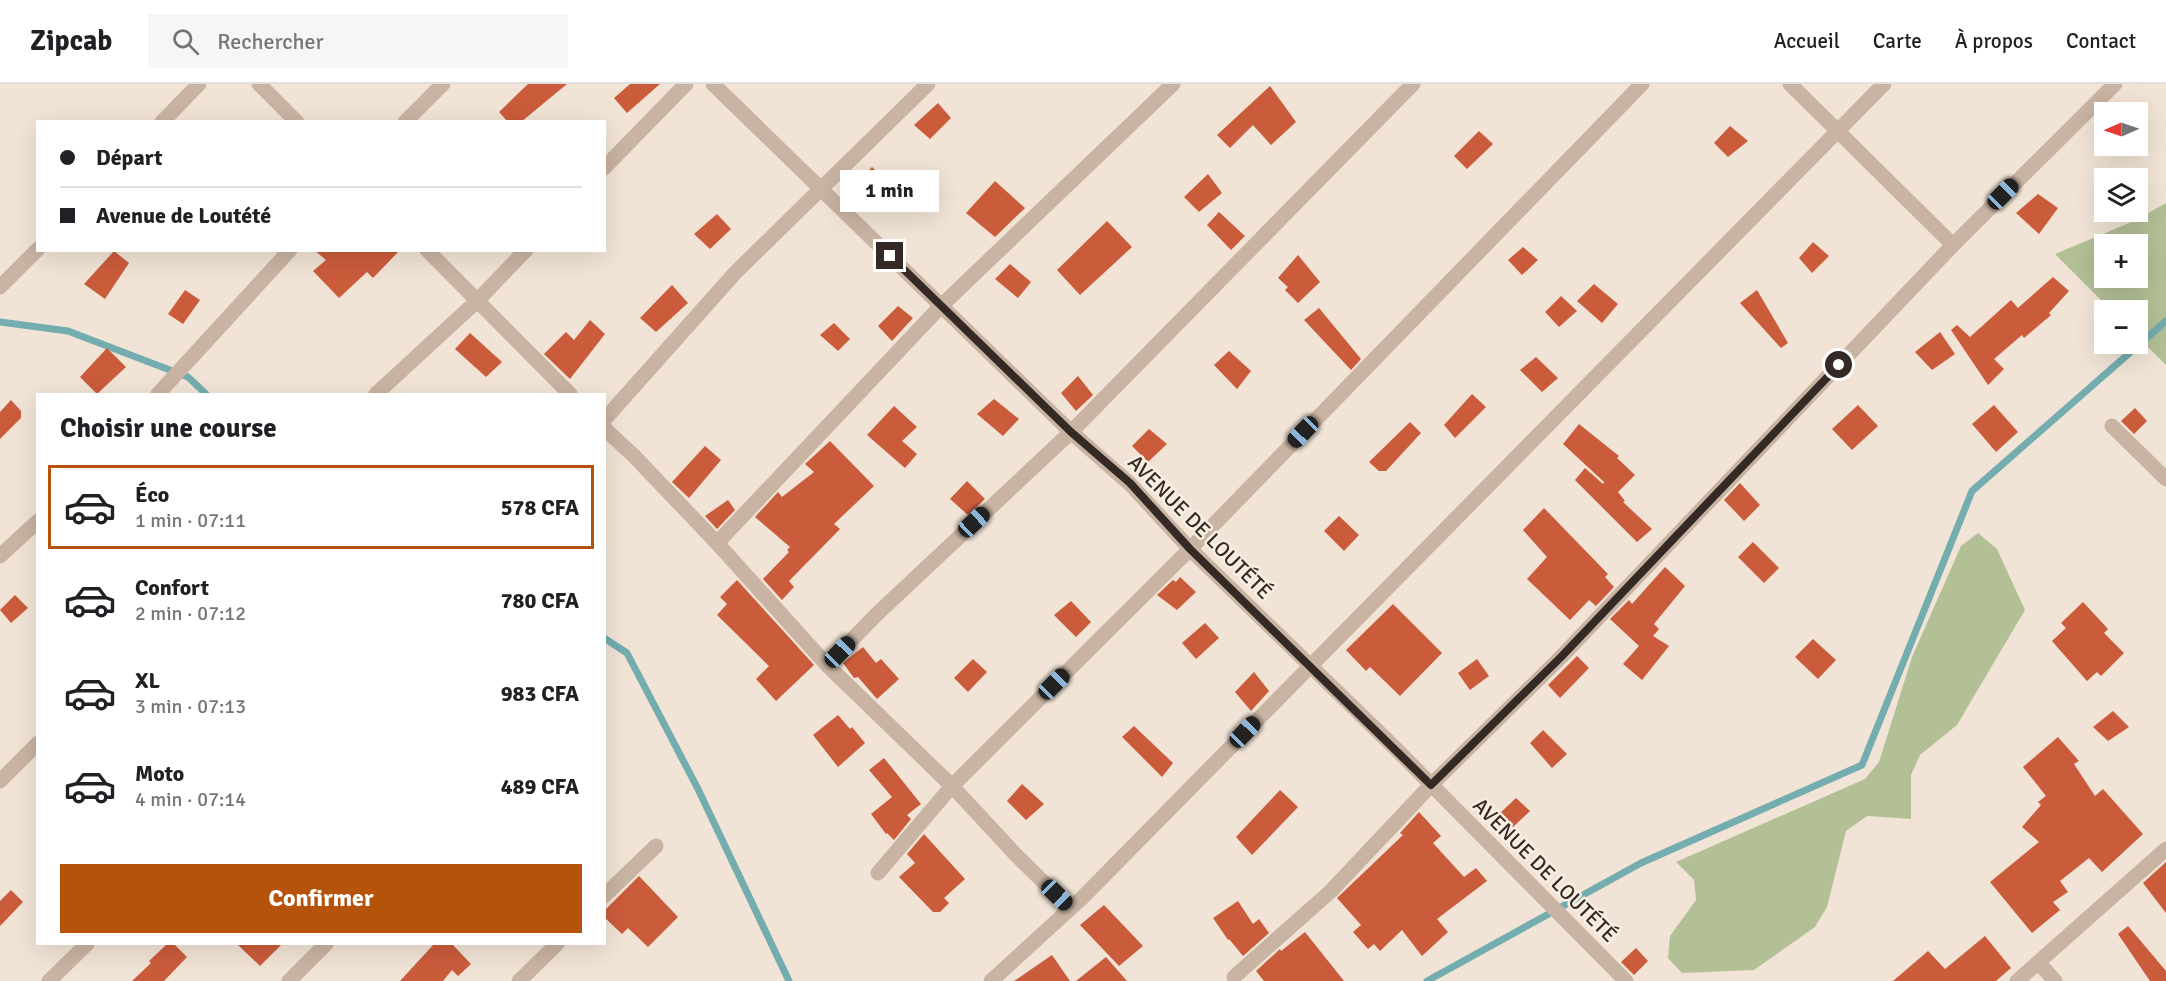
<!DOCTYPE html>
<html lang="fr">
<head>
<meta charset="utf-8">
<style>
	:root { --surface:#fff; --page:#f6f6f6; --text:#202124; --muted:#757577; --line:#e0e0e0; --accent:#b45309 }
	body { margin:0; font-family:Signika,sans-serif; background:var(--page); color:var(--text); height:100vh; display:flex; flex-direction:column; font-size:22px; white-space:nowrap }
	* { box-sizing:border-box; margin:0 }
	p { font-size:20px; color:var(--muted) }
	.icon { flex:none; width:33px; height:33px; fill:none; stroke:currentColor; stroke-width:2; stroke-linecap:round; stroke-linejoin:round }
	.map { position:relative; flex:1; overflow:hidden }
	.drawer { position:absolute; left:36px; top:309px; width:570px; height:552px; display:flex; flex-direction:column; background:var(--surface); border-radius:0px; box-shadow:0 6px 24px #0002 }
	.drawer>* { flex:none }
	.top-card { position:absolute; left:36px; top:36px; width:570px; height:132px; border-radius:0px; box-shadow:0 6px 24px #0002; display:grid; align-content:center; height:132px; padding:0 24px; background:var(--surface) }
	.needle { width:39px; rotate:268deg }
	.tools { position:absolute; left:2094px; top:18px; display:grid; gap:12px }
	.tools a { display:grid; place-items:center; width:54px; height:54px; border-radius:0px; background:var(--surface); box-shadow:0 6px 24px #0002; font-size:30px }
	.end { position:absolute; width:27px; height:27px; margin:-14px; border:8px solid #342925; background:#fff; box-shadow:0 0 0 3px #fff }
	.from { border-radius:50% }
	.bubble { position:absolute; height:42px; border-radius:0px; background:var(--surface); box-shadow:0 6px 24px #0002; font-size:20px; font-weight:700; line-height:42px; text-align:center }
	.car { position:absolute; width:18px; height:36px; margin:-18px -9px; border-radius:8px; box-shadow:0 0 4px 2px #0007; background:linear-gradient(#222 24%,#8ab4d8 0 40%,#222 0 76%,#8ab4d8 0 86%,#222 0) }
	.top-card b { display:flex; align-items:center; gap:21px; height:57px; font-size:22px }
	.top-card b+b { border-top:2px solid var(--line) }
	.top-card i { width:15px; height:15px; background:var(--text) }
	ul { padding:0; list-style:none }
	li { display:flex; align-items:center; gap:18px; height:84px; margin:0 12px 9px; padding:0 12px; border:3px solid transparent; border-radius:0px }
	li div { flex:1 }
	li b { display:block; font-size:22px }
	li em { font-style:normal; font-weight:700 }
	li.on { border-color:var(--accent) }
	li>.icon { width:54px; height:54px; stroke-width:1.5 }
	h2 { padding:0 24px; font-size:27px; line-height:72px }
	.action { display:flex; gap:12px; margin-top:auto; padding:12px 24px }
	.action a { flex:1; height:69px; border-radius:0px; background:var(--accent); color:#fff; font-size:24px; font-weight:700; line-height:69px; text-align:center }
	header { display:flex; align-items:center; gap:36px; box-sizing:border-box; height:84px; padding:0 30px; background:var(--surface); border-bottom:2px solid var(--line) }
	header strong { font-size:28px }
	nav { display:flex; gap:33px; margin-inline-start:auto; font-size:21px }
	.search { width:420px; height:54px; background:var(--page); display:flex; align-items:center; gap:15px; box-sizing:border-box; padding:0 21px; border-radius:0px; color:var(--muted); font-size:22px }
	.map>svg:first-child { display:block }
	.green { fill:#b3c096; fill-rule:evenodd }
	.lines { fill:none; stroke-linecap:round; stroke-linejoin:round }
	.stream { stroke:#74adaf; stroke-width:7 }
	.building { fill:#ca5c3b }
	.street { stroke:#c9b3a2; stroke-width:15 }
	.route { stroke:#342925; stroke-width:8 }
	.labels { text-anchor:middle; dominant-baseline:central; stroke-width:5; stroke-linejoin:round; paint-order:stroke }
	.street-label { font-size:21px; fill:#342925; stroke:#f9eee2 }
</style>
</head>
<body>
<header>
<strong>Zipcab</strong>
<div class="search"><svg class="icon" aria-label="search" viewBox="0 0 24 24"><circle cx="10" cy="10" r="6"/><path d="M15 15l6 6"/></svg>Rechercher</div>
<nav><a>Accueil</a><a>Carte</a><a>À propos</a><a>Contact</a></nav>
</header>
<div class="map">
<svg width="2166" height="897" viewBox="0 0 2166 897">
	<rect width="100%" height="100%" fill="#f1e4d6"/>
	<g class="green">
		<path d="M2166,119V281L2138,253V226H2111L2055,170L2134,137ZM2104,160H2138V194H2104Z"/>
		<path d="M1978,449L1997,465L2025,526L1957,641L1920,671L1911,691V735L1867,732L1846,747L1827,823L1815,843L1754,886L1682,889L1668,874L1670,852L1696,816L1694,796L1676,778L1865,695L1879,678L1912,573L1961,462Z"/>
	</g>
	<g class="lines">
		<g class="stream">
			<path d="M0,238L68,247L188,293L206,310"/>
			<path d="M604,554L627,569L698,705L789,897"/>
			<path d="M1427,897L1641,779L1862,681L1972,407L2166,237"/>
		</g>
	</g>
	<g class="building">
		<path d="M528,0H567L521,38H508L499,28Z"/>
		<path d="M630,0H660L627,29L614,14Z"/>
		<path d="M1270,2L1296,38L1271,61L1253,41L1230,64L1217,51Z"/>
		<path d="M938,19L951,34L930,55L914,41Z"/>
		<path d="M1730,42L1748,57L1728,73L1714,59Z"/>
		<path d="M1479,47L1493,60L1467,85L1454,72Z"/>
		<path d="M872,83L899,109L885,124L859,97Z"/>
		<path d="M1208,90L1222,109L1199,128L1184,113Z"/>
		<path d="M995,97L1025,124L995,153L966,129Z"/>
		<path d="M2038,110L2058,124L2039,150L2016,129Z"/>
		<path d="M1219,128L1245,152L1231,166L1207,141Z"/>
		<path d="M717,130L731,145L710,165L694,150Z"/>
		<path d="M1107,137L1132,163L1080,211L1057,186Z"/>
		<path d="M1813,158L1829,172L1812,189L1799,174Z"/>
		<path d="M1523,163L1538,176L1522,191L1508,176Z"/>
		<path d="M314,166H400L373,194L367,188L339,214L313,187L326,176Z"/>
		<path d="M114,167L129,179L105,215L84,200Z"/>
		<path d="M1298,171L1320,198L1298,219L1285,206L1288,203L1278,194Z"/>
		<path d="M1010,180L1031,198L1018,214L995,195Z"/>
		<path d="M2053,193L2069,207L2049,229L2051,231L2024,254L2022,251L1994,275L2004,285L1988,301L1951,246L1957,241L1970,253L2011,216L2018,224Z"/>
		<path d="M1594,200L1618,220L1602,239L1577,217Z"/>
		<path d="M672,201L688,219L656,248L640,234Z"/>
		<path d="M185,206L200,216L183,240L168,230Z"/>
		<path d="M1757,206L1788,259L1781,264L1740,219Z"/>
		<path d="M1561,212L1577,227L1559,243L1545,228Z"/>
		<path d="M898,222L913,234L892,257L878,242Z"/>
		<path d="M1319,224L1361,275L1351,286L1304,236Z"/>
		<path d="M590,236L605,250L570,295L544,270L566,248L574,256Z"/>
		<path d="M834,239L850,255L838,267L820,251Z"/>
		<path d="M1940,248L1955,270L1932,286L1915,268Z"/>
		<path d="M470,249L502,278L486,293L455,265Z"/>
		<path d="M107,264L126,283L97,310L80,293Z"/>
		<path d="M1229,267L1251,287L1237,305L1214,281Z"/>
		<path d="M1536,273L1558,294L1542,308L1520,286Z"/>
		<path d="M1078,292L1093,311L1076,327L1061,309Z"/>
		<path d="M1472,310L1486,323L1455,354L1444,341Z"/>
		<path d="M994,315L1019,335L1003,352L977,330Z"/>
		<path d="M11,316L21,327V334L0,355V328Z"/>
		<path d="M1858,321L1878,342L1852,366L1832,345Z"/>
		<path d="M1994,321L2018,348L1996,368L1972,340Z"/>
		<path d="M894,322L917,343L902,357L917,370L905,384L867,351Z"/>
		<path d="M2135,324L2147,337L2134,350L2121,337Z"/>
		<path d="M1410,338L1421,349L1386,387H1379L1369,378Z"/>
		<path d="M1579,340L1619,372L1617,374L1635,391L1618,408L1625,417L1623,418L1652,445L1637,458L1575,396L1585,384L1603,400L1604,398L1563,360Z"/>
		<path d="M1149,345L1167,360L1148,378L1132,362Z"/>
		<path d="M830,357L874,402L834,440L840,445L789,497L794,503L782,516L763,495L789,468L787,466L790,463L755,433L778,408L782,413L814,388L805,380Z"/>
		<path d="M705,362L721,376L689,414L672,398Z"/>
		<path d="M967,397L985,415L968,431L950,415Z"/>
		<path d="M1740,399L1760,421L1744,437L1724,416Z"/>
		<path d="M728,416L735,426L717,445L705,432Z"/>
		<path d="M1544,424L1608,490L1605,493L1614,503L1596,522L1589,516L1570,536L1527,495L1547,473L1523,446Z"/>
		<path d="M1339,432L1359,451L1344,467L1324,447Z"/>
		<path d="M1753,458L1779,484L1764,499L1738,473Z"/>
		<path d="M1665,483L1685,502L1654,540L1659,545L1653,552L1669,562L1642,596L1623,580L1639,562L1610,535L1629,516L1632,520Z"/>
		<path d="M1180,493L1196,508L1177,526L1157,511L1173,496L1176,498Z"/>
		<path d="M737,496L814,581L776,617L756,595L769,582L717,531L727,520L720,513Z"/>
		<path d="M15,511L28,524L11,539L0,526Z"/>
		<path d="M1071,517L1091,538L1076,553L1054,531Z"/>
		<path d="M2083,518L2108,545L2104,549L2124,569L2101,592L2097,588L2087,597L2052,557L2066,544L2061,539Z"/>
		<path d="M1393,520L1442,569L1400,612L1370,583L1366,587L1346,566Z"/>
		<path d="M1205,539L1219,554L1196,575L1182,559Z"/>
		<path d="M1813,555L1836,576L1818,595L1795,573Z"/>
		<path d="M863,563L876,579L881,575L899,595L877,615L858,593L854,594L843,579Z"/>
		<path d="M1577,572L1589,584L1560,614L1548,601Z"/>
		<path d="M973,575L987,588L968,608L954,594Z"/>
		<path d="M1477,575L1489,592L1470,606L1458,589Z"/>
		<path d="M1254,588L1269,607L1251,627L1235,608Z"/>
		<path d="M2113,627L2129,643L2108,657L2093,643Z"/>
		<path d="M838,631L850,645L852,643L865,659L838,683L813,651Z"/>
		<path d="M1134,642L1173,679L1162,693L1122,653Z"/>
		<path d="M1543,646L1567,670L1552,684L1530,659Z"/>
		<path d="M2058,653L2079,677L2074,680L2095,712L2103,705L2143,750L2102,788L2089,774L2060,797L2068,808L2053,818L2060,826L2032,849L1990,798L2039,758L2022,743L2041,721L2038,718L2046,712L2023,683Z"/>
		<path d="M884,674L921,720L907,731L911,735L894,756L887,749L886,750L871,730L892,713L869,686Z"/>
		<path d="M1022,700L1044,720L1026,736L1007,717Z"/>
		<path d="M1280,706L1298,723L1252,771L1236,753Z"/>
		<path d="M1516,714L1530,727L1512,744L1498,731Z"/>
		<path d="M1419,728L1441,752L1433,759L1464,793L1476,784L1487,797L1437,835L1448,848L1422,872L1402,846L1380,867L1374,860L1368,865L1353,848L1361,841L1337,814L1403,751L1400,749Z"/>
		<path d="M924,750L965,795L944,814L949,819L940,828H933L899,793L915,779L907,770Z"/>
		<path d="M2166,778V829L2143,799Z"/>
		<path d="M639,792L678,833L648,863L628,844L622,850L604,833V827Z"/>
		<path d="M11,806L23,818L0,842V817Z"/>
		<path d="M1238,817L1253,840L1259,835L1269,849L1243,872L1229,855L1228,856L1213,834Z"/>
		<path d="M1104,821L1143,862L1119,882L1080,841Z"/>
		<path d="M2128,842L2166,887V897H2150L2118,850Z"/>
		<path d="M1305,848L1344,897H1264L1256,887L1280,865L1281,867Z"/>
		<path d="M1985,852L2011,884L1996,897H1893L1928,867L1945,885Z"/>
		<path d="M167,860H174L187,873L164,897H132L151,879L149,877Z"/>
		<path d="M237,860H282L260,882Z"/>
		<path d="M434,860H452L471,880L458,892L452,886L443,897H400Z"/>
		<path d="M1636,864L1648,877L1634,891L1621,878Z"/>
		<path d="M1052,871L1070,897H1014Z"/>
		<path d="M1106,873L1127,897H1076Z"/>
	</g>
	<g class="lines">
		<g class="street">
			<path d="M259,0L297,38"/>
			<path d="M713,0L1071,348L1130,400L1190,465L1393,662L1626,897"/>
			<path d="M1790,0L1953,161"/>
			<path d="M162,38L199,0"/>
			<path d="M405,38L443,0"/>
			<path d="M604,84L686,0"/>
			<path d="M427,166L570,310"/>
			<path d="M0,203L38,165"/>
			<path d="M158,310L290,166"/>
			<path d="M376,310L477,217L526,166"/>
			<path d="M604,336L735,189L928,0"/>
			<path d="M2112,342L2166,395"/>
			<path d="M604,344L634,372L717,459L827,581L952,702L1016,771L1070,824"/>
			<path d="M717,459L941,222L1173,0"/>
			<path d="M0,472L38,437"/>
			<path d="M827,581L878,529L1071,348L1413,0"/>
			<path d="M0,697L38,659"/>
			<path d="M878,789L952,702L1190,465L1642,0"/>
			<path d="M604,812L656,762"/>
			<path d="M2039,879L2055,897"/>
			<path d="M1234,893L1331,807L1431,701L1561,573L1953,161L2115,0"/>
			<path d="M49,897L87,860"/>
			<path d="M289,897L326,860"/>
			<path d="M519,897L557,860"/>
			<path d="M991,897L1082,814L1884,0"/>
			<path d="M2017,897L2166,765"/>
		</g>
	</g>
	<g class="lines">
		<path class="route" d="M890,172L1071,348L1130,399L1190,465L1431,701L1561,573L1839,281"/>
	</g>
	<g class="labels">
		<g class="street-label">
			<text transform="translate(1200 443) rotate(45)">AVENUE DE LOUTÉTÉ</text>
			<text transform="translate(1545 786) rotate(45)">AVENUE DE LOUTÉTÉ</text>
		</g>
	</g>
</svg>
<div class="tools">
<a><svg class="needle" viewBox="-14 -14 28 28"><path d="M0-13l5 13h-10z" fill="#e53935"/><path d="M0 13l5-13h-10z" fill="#757577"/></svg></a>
<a><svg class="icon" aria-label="layers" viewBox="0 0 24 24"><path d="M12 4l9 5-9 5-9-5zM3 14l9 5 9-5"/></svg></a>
<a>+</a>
<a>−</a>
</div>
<i class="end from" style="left:1839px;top:281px"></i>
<i class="end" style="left:890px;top:172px"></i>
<div class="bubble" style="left:840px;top:86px;width:99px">1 min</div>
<i class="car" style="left:2003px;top:110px;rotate:45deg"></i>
<i class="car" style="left:1303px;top:348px;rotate:224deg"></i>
<i class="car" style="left:974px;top:438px;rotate:47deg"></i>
<i class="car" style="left:840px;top:568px;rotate:44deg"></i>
<i class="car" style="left:1054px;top:600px;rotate:45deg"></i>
<i class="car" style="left:1245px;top:648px;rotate:44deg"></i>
<i class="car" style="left:1057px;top:811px;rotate:134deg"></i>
<div class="top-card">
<b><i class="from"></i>Départ</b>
<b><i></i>Avenue de Loutété</b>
</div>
<section class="drawer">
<h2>Choisir une course</h2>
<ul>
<li class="on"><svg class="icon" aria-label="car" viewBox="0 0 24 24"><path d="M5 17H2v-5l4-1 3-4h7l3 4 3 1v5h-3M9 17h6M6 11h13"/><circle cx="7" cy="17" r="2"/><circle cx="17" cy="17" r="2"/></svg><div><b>Éco</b><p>1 min · 07:11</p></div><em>578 CFA</em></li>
<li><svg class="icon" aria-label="car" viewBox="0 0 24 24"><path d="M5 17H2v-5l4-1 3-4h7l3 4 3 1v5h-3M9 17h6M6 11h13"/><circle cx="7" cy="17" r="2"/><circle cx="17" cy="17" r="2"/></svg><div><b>Confort</b><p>2 min · 07:12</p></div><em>780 CFA</em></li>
<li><svg class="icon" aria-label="car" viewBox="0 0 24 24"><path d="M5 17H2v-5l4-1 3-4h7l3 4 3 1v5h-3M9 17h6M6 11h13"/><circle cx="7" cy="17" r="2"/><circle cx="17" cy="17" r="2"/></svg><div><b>XL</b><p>3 min · 07:13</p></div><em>983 CFA</em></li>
<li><svg class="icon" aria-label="car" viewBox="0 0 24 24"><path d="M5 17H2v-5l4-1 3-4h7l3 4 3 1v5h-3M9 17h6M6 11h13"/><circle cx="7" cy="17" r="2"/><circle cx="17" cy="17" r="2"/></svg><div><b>Moto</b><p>4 min · 07:14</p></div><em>489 CFA</em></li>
</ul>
<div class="action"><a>Confirmer</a></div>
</section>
</div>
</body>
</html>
